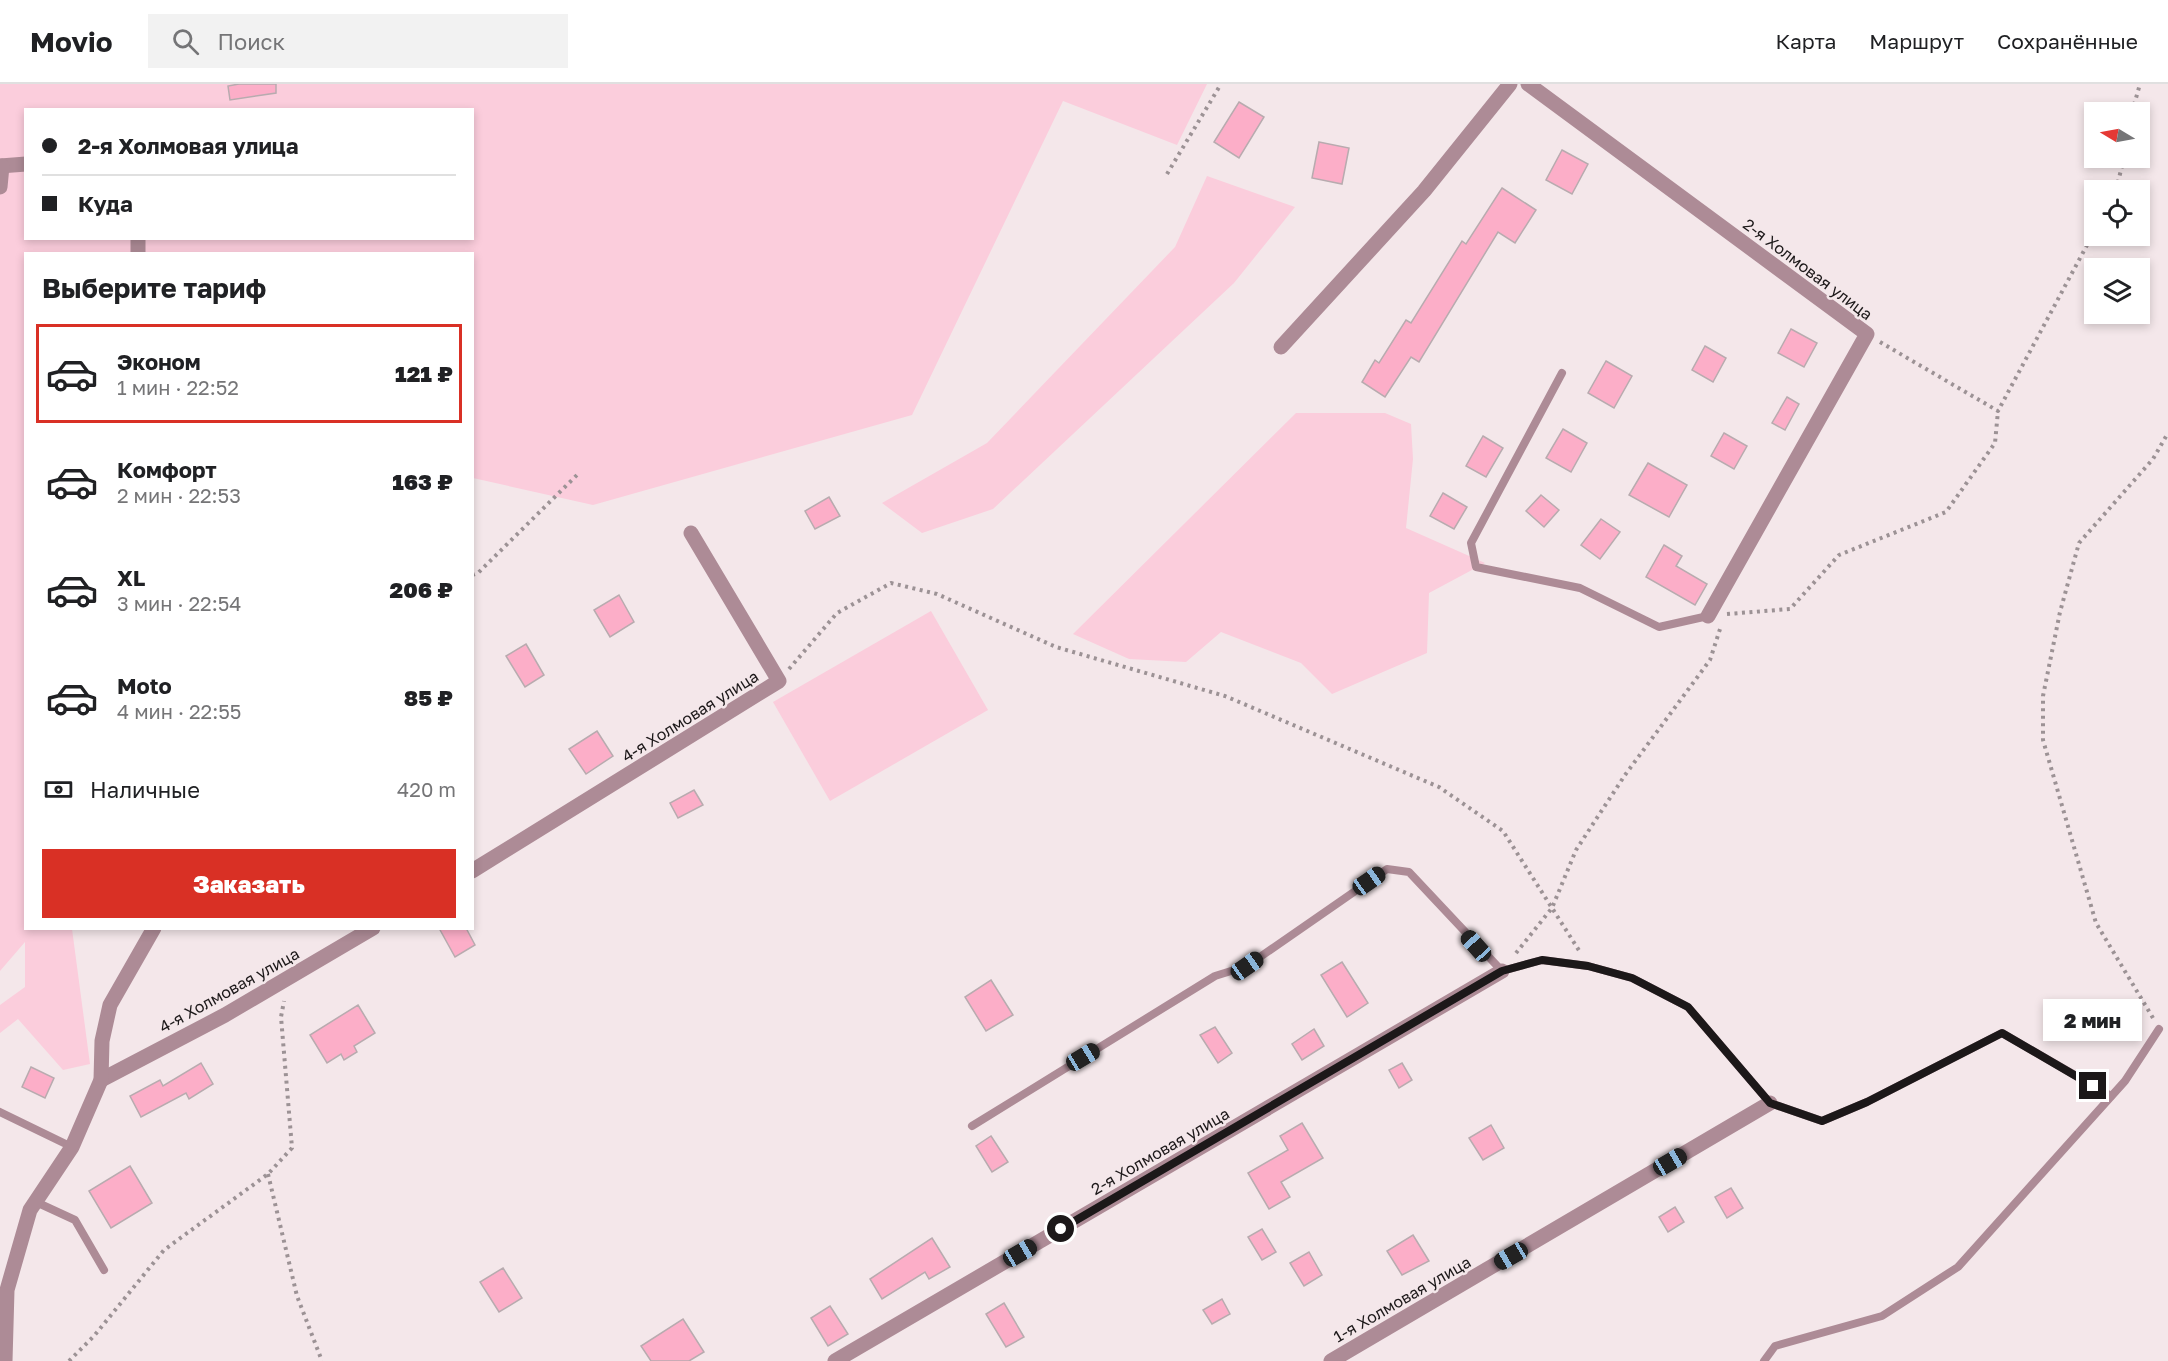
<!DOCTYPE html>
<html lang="ru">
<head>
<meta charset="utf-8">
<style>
	:root { --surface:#fff; --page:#f2f2f2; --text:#202124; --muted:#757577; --line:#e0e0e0; --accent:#d93025 }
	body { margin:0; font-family:"Golos Text",sans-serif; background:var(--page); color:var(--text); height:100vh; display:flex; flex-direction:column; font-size:22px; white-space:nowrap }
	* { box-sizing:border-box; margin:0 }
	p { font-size:20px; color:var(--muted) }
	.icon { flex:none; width:33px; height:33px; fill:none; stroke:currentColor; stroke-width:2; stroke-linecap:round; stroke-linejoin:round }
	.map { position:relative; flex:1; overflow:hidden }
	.panel { position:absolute; left:24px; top:168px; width:450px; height:678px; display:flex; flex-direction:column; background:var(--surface); border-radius:0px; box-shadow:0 3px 9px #0003 }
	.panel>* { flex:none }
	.top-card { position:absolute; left:24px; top:24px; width:450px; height:132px; border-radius:0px; box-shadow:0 3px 9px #0003; display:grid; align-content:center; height:132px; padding:0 18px; background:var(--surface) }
	.needle { width:39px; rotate:280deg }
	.tools { position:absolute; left:2084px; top:18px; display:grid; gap:12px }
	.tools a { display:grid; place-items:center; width:66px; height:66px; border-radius:0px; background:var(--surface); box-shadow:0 3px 9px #0003; font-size:30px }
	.end { position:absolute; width:27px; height:27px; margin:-14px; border:8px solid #1c1819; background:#fff; box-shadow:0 0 0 3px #fff }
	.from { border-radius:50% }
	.bubble { position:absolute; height:42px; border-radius:0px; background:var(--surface); box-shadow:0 3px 9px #0003; font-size:20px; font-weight:800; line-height:42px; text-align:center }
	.car { position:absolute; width:18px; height:36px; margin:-18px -9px; border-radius:8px; box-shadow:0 0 4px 2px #0007; background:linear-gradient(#222 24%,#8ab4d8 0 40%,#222 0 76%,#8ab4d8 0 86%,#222 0) }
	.top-card b { display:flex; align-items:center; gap:21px; height:57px; font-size:22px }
	.top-card b+b { border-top:2px solid var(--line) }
	.top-card i { width:15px; height:15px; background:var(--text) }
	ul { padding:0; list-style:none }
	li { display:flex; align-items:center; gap:18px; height:99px; margin:0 12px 9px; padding:0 6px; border:3px solid transparent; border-radius:0px }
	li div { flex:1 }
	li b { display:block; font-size:22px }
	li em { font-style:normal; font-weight:800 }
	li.on { border-color:var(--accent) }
	li>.icon { width:54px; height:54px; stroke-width:1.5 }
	h2 { padding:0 18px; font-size:27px; line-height:72px }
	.pay { display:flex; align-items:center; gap:15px; height:66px; padding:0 18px; font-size:22px }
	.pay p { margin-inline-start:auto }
	.button { display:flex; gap:12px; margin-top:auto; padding:12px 18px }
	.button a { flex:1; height:69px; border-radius:0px; background:var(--accent); color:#fff; font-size:24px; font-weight:800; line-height:69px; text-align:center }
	header { display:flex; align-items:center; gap:36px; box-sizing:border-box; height:84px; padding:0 30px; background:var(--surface); border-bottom:2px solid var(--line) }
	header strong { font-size:28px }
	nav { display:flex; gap:33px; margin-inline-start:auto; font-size:21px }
	.search { width:420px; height:54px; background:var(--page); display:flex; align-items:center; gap:15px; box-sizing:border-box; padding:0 21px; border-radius:0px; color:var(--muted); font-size:22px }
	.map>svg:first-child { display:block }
	.green { fill:#fbcddc; fill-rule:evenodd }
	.building { fill:#fcaec8; stroke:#b8abaf; stroke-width:1.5 }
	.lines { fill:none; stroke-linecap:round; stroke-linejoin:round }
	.path { stroke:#9c9295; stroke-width:4; stroke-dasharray:3 4.5; stroke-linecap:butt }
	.lane { stroke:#ad8b96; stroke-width:8 }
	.street { stroke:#ad8b96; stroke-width:15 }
	.route { stroke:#1c1819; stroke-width:8 }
	.labels { text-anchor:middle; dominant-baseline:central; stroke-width:5; stroke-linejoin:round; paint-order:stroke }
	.street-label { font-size:16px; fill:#1c1819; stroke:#f4e7ea }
</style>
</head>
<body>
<header>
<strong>Movio</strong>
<div class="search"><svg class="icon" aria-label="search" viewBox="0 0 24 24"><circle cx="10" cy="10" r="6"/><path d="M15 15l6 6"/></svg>Поиск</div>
<nav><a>Карта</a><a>Маршрут</a><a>Сохранённые</a></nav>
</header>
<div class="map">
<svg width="2168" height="1277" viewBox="0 0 2168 1277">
	<rect width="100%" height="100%" fill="#f4e7ea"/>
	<g class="green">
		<path d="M0,0H1207L1177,61L1063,17L912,331L593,421L473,394L472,170H26V844L72,845L90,980L63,986L18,935L0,949V921L25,903V858L0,887ZM26,26H472V154H26Z"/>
		<path d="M1207,92L1295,123L1234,199L993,425L922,449L882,419L987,359L1175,163Z"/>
		<path d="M1296,329H1385L1411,340L1413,375L1406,444L1485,479L1429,509L1427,569L1332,610L1301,579L1221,548L1186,578L1129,575L1073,550Z"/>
		<path d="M931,527L988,626L830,717L773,618Z"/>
	</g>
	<g class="building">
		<path d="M239,0H276V9L230,16L228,2Z"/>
		<path d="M1239,18L1264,33L1239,74L1214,58Z"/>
		<path d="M1319,58L1349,64L1342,100L1312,94Z"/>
		<path d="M1562,66L1588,80L1572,110L1546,96Z"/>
		<path d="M1502,104L1536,126L1515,159L1498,148L1419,278L1411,273L1385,313L1362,298L1375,276L1379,279L1406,236L1411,239L1462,157L1466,160Z"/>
		<path d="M1791,245L1817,259L1804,283L1778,269Z"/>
		<path d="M1705,262L1726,274L1713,298L1692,286Z"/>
		<path d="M1606,277L1632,292L1614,324L1588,309Z"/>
		<path d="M1787,313L1799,320L1785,346L1772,339Z"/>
		<path d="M1563,345L1587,359L1571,388L1546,374Z"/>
		<path d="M1724,349L1747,362L1734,385L1711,372Z"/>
		<path d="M1483,352L1503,364L1486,393L1466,382Z"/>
		<path d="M1648,379L1687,401L1669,433L1629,411Z"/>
		<path d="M1443,409L1467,423L1454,445L1430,432Z"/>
		<path d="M1541,411L1559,426L1544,443L1526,427Z"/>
		<path d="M829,413L840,432L815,445L805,427Z"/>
		<path d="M1601,435L1620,448L1600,475L1581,461Z"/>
		<path d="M1664,461L1682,472L1676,482L1707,500L1695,521L1646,493Z"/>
		<path d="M619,511L634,538L610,553L594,526Z"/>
		<path d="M526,560L544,591L525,603L506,572Z"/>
		<path d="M597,647L613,672L586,690L569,665Z"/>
		<path d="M694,706L703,721L678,734L670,719Z"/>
		<path d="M439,844H466L475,861L455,873Z"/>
		<path d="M1342,878L1368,919L1347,933L1321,891Z"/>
		<path d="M991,896L1013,931L986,947L965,913Z"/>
		<path d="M358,921L375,949L354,962L357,968L344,976L341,970L327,979L310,951Z"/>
		<path d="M1215,943L1232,969L1218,979L1200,951Z"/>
		<path d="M1314,945L1324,962L1302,976L1292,960Z"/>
		<path d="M201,979L213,1000L189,1015L186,1009L141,1033L130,1012L160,996L163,1002Z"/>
		<path d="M1402,979L1412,996L1399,1004L1389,986Z"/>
		<path d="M31,983L54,994L45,1014L22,1003Z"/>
		<path d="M1302,1039L1323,1074L1281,1098L1290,1113L1269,1125L1248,1089L1288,1066L1280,1052Z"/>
		<path d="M1491,1041L1504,1064L1483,1076L1469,1054Z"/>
		<path d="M991,1052L1008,1078L992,1088L976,1062Z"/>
		<path d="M130,1082L152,1119L111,1144L89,1107Z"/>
		<path d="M1731,1104L1743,1124L1727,1134L1715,1113Z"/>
		<path d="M1675,1123L1684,1138L1668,1148L1659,1133Z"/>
		<path d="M1262,1145L1276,1168L1262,1176L1248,1153Z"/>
		<path d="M1413,1151L1429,1177L1402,1191L1387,1167Z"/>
		<path d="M932,1154L950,1183L929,1195L925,1188L882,1215L870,1195Z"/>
		<path d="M1309,1168L1322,1191L1304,1202L1290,1179Z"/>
		<path d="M503,1184L522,1214L499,1228L480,1198Z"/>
		<path d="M1222,1215L1230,1230L1212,1240L1203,1226Z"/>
		<path d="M1004,1219L1024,1253L1006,1263L986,1230Z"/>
		<path d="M830,1222L848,1250L828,1262L811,1234Z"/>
		<path d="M683,1235L704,1268L689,1277H651L641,1262Z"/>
	</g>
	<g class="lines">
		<g class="path">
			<path d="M2132,28L2140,0"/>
			<path d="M1167,90L1221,0"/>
			<path d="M2116,106L2124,74"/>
			<path d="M1880,258L1998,327L2094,148"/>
			<path d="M472,491L478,489L578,390"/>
			<path d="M1727,530L1790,525L1839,471L1946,428L1995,359L1998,327"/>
			<path d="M789,585L837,529L891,499L937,510L1056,563L1225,612L1439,703L1503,747L1580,868"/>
			<path d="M1516,869L1552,824L1576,766L1625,691L1710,576L1721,542"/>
			<path d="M2153,934L2096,839L2043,656V612L2060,528L2079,459L2153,375L2168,349"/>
			<path d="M268,1090L297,1212L322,1277"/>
			<path d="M69,1277L94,1252L164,1166L268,1090L292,1064L281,933L284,917"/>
		</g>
		<g class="lane">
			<path d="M1562,289L1471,459L1476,483L1580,504L1659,543L1708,532"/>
			<path d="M0,1028L72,1063"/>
			<path d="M972,1042L1215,892L1247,882L1387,785L1409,788L1502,887L1542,876L1588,882L1632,894L1688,923L1770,1019L1822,1037L1867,1018L2002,949L2111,1012"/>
			<path d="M36,1118L75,1136L104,1186"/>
			<path d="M1764,1277L1775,1262L1882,1232L1958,1183L2125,997L2159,945"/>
		</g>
		<g class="street">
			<path d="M1528,0L1867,250L1708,532"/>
			<path d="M0,82L26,80"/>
			<path d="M0,103L2,82"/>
			<path d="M138,170V154"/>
			<path d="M1281,263L1424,107L1510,0"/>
			<path d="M472,787L779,597L691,449"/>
			<path d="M101,996L225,931L373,844"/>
			<path d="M5,1277L7,1206L30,1126L72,1063L101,996L102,957L110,921L154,844"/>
			<path d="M835,1277L1502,887"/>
			<path d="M1331,1277L1770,1019"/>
		</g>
	</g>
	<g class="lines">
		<path class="route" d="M1061,1145L1502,887L1542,876L1588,882L1632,894L1688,923L1770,1019L1822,1037L1867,1018L2002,949L2093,1002"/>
	</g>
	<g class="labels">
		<g class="street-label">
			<text transform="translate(1808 185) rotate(37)">2-я Холмовая улица</text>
			<text transform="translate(690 632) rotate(-32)">4-я Холмовая улица</text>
			<text transform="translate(229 906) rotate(-29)">4-я Холмовая улица</text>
			<text transform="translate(1160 1067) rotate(-30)">2-я Холмовая улица</text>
			<text transform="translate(1402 1215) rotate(-30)">1-я Холмовая улица</text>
		</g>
	</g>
</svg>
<div class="tools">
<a><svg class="needle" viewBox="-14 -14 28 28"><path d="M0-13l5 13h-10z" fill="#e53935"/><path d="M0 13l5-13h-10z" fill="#757577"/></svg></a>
<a><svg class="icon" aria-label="locate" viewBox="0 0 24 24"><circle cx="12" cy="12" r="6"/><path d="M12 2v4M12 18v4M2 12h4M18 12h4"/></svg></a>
<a><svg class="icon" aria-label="layers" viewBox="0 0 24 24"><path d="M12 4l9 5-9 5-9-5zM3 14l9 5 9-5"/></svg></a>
</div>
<i class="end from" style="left:1061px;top:1145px"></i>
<i class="end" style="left:2093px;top:1002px"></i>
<div class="bubble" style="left:2043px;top:915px;width:99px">2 мин</div>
<i class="car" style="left:1369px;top:797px;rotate:55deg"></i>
<i class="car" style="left:1476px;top:862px;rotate:318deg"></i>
<i class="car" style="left:1247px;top:882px;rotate:55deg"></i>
<i class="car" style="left:1083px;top:973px;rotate:59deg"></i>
<i class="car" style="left:1670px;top:1078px;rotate:60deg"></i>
<i class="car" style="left:1020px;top:1169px;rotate:60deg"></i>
<i class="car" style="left:1511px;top:1172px;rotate:240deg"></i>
<div class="top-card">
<b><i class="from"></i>2-я Холмовая улица</b>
<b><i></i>Куда</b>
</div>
<section class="panel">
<h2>Выберите тариф</h2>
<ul>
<li class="on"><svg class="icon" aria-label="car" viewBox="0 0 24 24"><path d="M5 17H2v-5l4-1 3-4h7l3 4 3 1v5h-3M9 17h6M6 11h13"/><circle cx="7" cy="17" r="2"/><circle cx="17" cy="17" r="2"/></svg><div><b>Эконом</b><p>1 мин · 22:52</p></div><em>121 ₽</em></li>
<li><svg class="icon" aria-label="car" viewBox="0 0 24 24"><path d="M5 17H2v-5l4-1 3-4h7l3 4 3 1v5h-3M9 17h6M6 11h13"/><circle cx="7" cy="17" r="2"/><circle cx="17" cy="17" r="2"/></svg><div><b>Комфорт</b><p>2 мин · 22:53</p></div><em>163 ₽</em></li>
<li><svg class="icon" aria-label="car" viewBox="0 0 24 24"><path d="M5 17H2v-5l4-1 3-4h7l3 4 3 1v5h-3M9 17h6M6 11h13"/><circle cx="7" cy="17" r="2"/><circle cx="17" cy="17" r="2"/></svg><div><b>XL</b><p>3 мин · 22:54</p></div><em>206 ₽</em></li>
<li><svg class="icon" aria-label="car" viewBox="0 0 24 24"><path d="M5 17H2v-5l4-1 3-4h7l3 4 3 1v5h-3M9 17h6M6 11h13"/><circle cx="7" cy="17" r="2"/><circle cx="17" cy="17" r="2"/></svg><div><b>Moto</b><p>4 мин · 22:55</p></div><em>85 ₽</em></li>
</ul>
<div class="pay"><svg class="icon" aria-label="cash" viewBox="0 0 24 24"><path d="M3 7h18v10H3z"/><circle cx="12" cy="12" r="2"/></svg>Наличные<p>420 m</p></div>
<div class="button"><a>Заказать</a></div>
</section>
</div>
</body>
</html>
